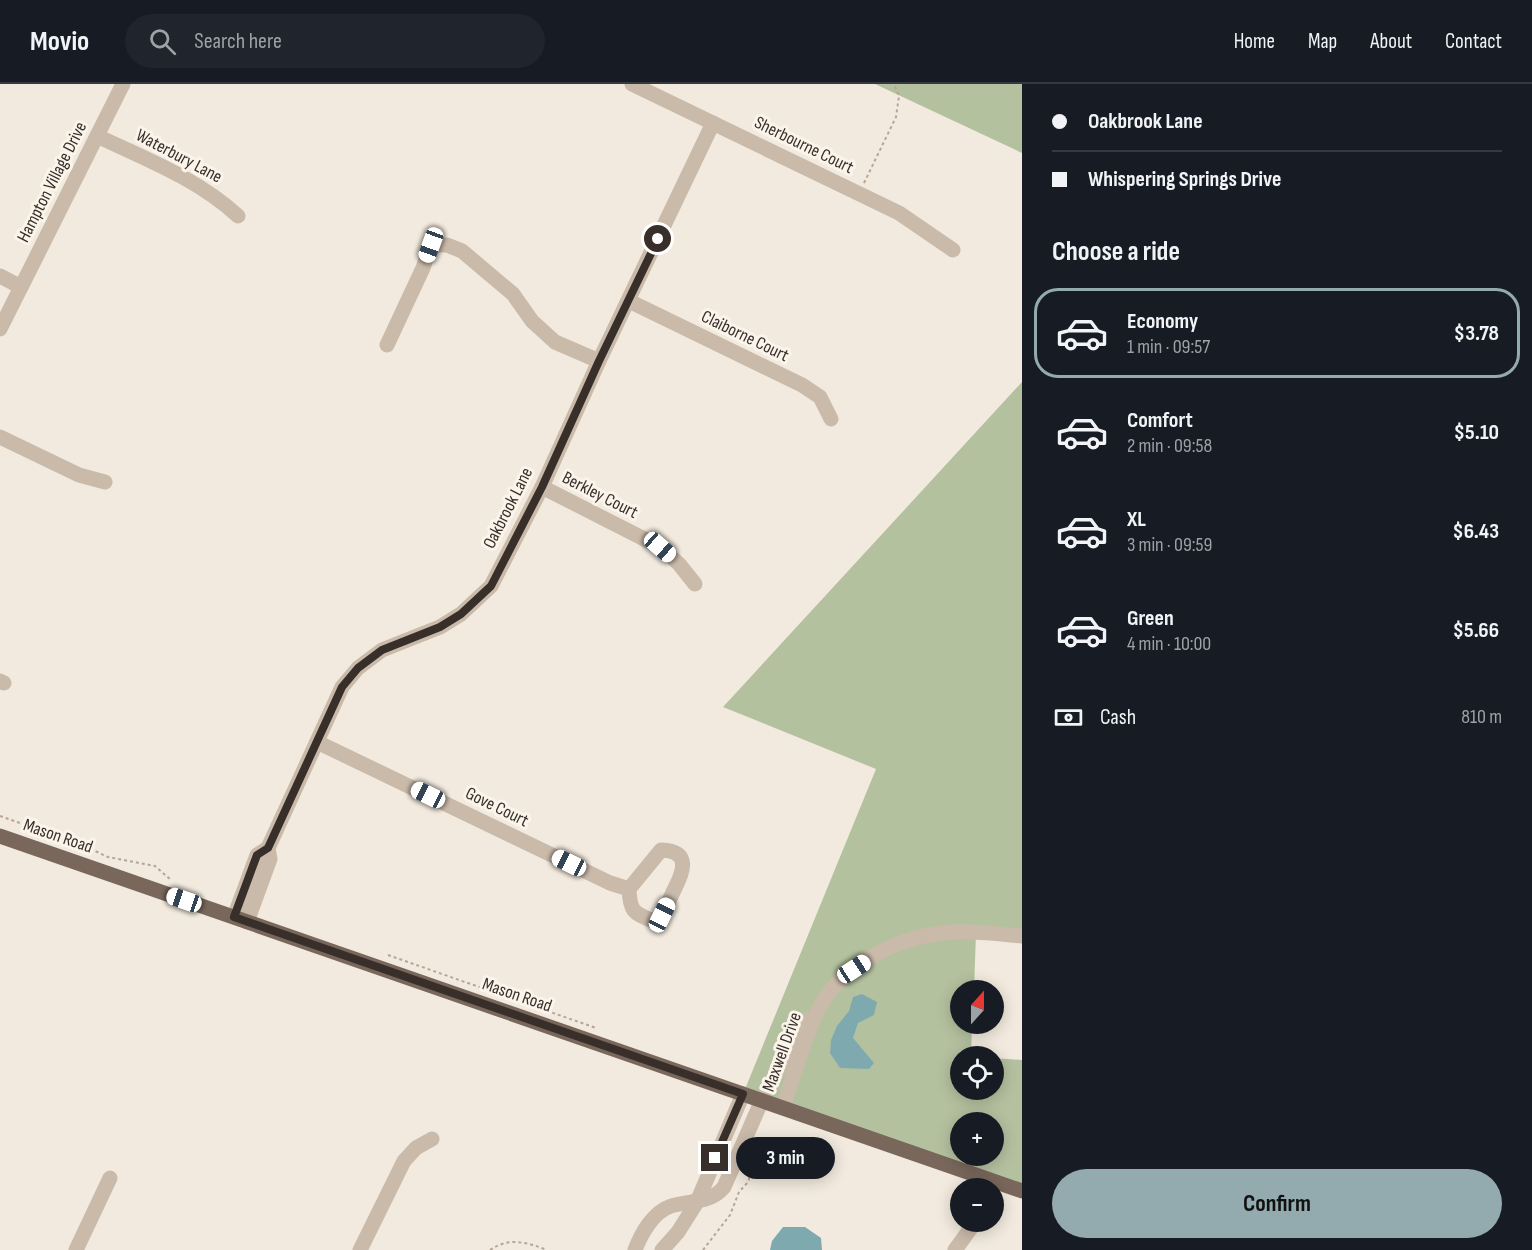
<!DOCTYPE html>
<html lang="en">
<head>
<meta charset="utf-8">
<style>
	:root { --surface:#171b24; --page:#20242c; --text:#f1f3f6; --muted:#9ea1a6; --line:#363941; --accent:#93abaf }
	body { margin:0; font-family:"Sofia Sans Condensed",sans-serif; background:var(--page); color:var(--text); height:100vh; display:flex; flex-direction:column; font-size:22px; white-space:nowrap }
	* { box-sizing:border-box; margin:0 }
	p { font-size:20px; color:var(--muted) }
	.icon { flex:none; width:33px; height:33px; fill:none; stroke:currentColor; stroke-width:2; stroke-linecap:round; stroke-linejoin:round }
	.map { position:relative; flex:1; overflow:hidden }
	.side { display:flex; flex-direction:column; background:var(--surface); width:510px }
	.side>* { flex:none }
	.guide { display:grid; align-content:center; height:132px; padding:0 30px; background:var(--surface) }
	.needle { width:39px; rotate:21deg }
	.controls { position:absolute; left:950px; top:896px; display:grid; gap:12px }
	.controls a { display:grid; place-items:center; width:54px; height:54px; border-radius:50%; background:var(--surface); box-shadow:0 3px 15px #0003; font-size:30px }
	.end { position:absolute; width:27px; height:27px; margin:-14px; border:8px solid #382f2a; background:#fff; box-shadow:0 0 0 3px #fff }
	.from { border-radius:50% }
	.bubble { position:absolute; height:42px; border-radius:21px; background:var(--surface); box-shadow:0 3px 15px #0003; font-size:20px; font-weight:700; line-height:42px; text-align:center }
	.car { position:absolute; width:18px; height:36px; margin:-18px -9px; border-radius:8px; box-shadow:0 0 4px 2px #0007; background:linear-gradient(#fff 24%,#345 0 40%,#fff 0 76%,#345 0 86%,#fff 0) }
	.guide b { display:flex; align-items:center; gap:21px; height:57px; font-size:22px }
	.guide b+b { border-top:2px solid var(--line) }
	.guide i { width:15px; height:15px; background:var(--text) }
	ul { padding:0; list-style:none }
	li { display:flex; align-items:center; gap:18px; height:90px; margin:0 12px 9px; padding:0 18px; border:3px solid transparent; border-radius:24px }
	li div { flex:1 }
	li b { display:block; font-size:22px }
	li em { font-style:normal; font-weight:700 }
	li.active { border-color:var(--accent) }
	li>.icon { width:54px; height:54px; stroke-width:1.5 }
	h2 { padding:0 30px; font-size:27px; line-height:72px }
	.pay { display:flex; align-items:center; gap:15px; height:66px; padding:0 30px; font-size:22px }
	.pay p { margin-inline-start:auto }
	.primary-button { display:flex; gap:12px; margin-top:auto; padding:12px 30px }
	.primary-button a { flex:1; height:69px; border-radius:36px; background:var(--accent); color:#111; font-size:24px; font-weight:700; line-height:69px; text-align:center }
	header { display:flex; align-items:center; gap:36px; box-sizing:border-box; height:84px; padding:0 30px; background:var(--surface); border-bottom:2px solid var(--line) }
	header strong { font-size:28px }
	nav { display:flex; gap:33px; margin-inline-start:auto; font-size:21px }
	.search { width:420px; height:54px; background:var(--page); display:flex; align-items:center; gap:15px; box-sizing:border-box; padding:0 21px; border-radius:33px; color:var(--muted); font-size:22px }
	main { display:flex; flex:1; min-height:0 }
	.map>svg:first-child { display:block }
	.green { fill:#b4c19f; fill-rule:evenodd }
	.water { fill:#7eaaaf }
	.lines { fill:none; stroke-linecap:round; stroke-linejoin:round }
	.path { stroke:#b6a595; stroke-width:2; stroke-dasharray:3 3; stroke-linecap:butt }
	.minor { stroke:#cabaaa; stroke-width:15 }
	.major { stroke:#79675b; stroke-width:15 }
	.route { stroke:#382f2a; stroke-width:8 }
	.labels { text-anchor:middle; dominant-baseline:central; stroke-width:6; stroke-linejoin:round; paint-order:stroke }
	.street-label { font-size:18px; fill:#382f2a; stroke:#faf4eb }
</style>
</head>
<body>
<header>
<strong>Movio</strong>
<div class="search"><svg class="icon" aria-label="search" viewBox="0 0 24 24"><circle cx="10" cy="10" r="6"/><path d="M15 15l6 6"/></svg>Search here</div>
<nav><a>Home</a><a>Map</a><a>About</a><a>Contact</a></nav>
</header>
<main>
<div class="map">
<svg width="1022" height="1166" viewBox="0 0 1022 1166">
	<rect width="100%" height="100%" fill="#f2eade"/>
	<g class="green">
		<path d="M875,0H1022V69Z"/>
		<path d="M1022,298V852L976,849L974,906H960V939H972L971,972H960V1005H993V974L1022,976V1107L743,1010L876,685L723,623ZM960,1038H993V1071H960Z"/>
	</g>
	<g class="water">
		<path d="M862,910L877,918L874,931L858,939L853,954L874,979L869,985L840,984L830,969L831,956L837,942L849,927L853,913Z"/>
		<path d="M783,1143H805L821,1154L822,1166H770L772,1157Z"/>
	</g>
	<g class="lines">
		<g class="path">
			<path d="M864,99L896,33L899,12L894,0"/>
			<path d="M0,732L80,760L108,773L155,782L171,796"/>
			<path d="M388,871L596,944"/>
			<path d="M490,1166C509,1153 527,1158 547,1166"/>
			<path d="M703,1166L730,1131L739,1108L748,1098L753,1084L756,1064"/>
		</g>
		<g class="minor">
			<path d="M632,0L899,129L953,166"/>
			<path d="M97,52C146,75 198,95 238,132"/>
			<path d="M0,192L21,203"/>
			<path d="M629,217L802,301L820,313L831,335"/>
			<path d="M0,245L123,0"/>
			<path d="M387,261L423,184L431,161H447L462,167L513,210L532,237L555,258L599,277"/>
			<path d="M0,353L79,391L105,398"/>
			<path d="M542,403L660,463L679,480L695,500"/>
			<path d="M0,597L4,599"/>
			<path d="M317,658L610,799L629,805C630,827 633,829 653,837C665,829 668,819 674,806C684,787 691,767 661,766L629,805"/>
			<path d="M234,833L257,771L268,764L342,603L358,584L382,566L440,543L461,530L491,502L542,403L599,277L713,39"/>
			<path d="M247,838L270,775L268,764"/>
			<path d="M783,1023C794,991 803,955 819,924C844,878 902,851 953,848C976,847 999,850 1022,852"/>
			<path d="M76,1166L110,1094"/>
			<path d="M360,1166L404,1077L416,1064L432,1055"/>
			<path d="M635,1166C641,1150 653,1128 671,1122C690,1116 710,1120 724,1103L762,1016L800,944L810,934"/>
			<path d="M662,1166L678,1148L697,1118L743,1010"/>
			<path d="M955,1166L976,1137"/>
		</g>
		<path class="major" d="M0,752L1022,1107"/>
	</g>
	<g class="lines">
		<path class="route" d="M658,155L599,277L542,403L491,502L461,530L440,543L382,566L358,584L342,603L268,764L257,771L234,833L743,1010L715,1074"/>
	</g>
	<g class="labels">
		<g class="street-label">
			<text transform="translate(804 61) rotate(26)">Sherbourne Court</text>
			<text transform="translate(179 72) rotate(28)">Waterbury Lane</text>
			<text transform="translate(52 98) rotate(-63)">Hampton Village Drive</text>
			<text transform="translate(745 252) rotate(26)">Claiborne Court</text>
			<text transform="translate(600 411) rotate(27)">Berkley Court</text>
			<text transform="translate(508 424) rotate(-63)">Oakbrook Lane</text>
			<text transform="translate(497 723) rotate(26)">Gove Court</text>
			<text transform="translate(58 752) rotate(19)">Mason Road</text>
			<text transform="translate(517 911) rotate(19)">Mason Road</text>
			<text transform="translate(782 968) rotate(-70)">Maxwell Drive</text>
		</g>
	</g>
</svg>
<div class="controls">
<a><svg class="needle" viewBox="-14 -14 28 28"><path d="M0-13l5 13h-10z" fill="#e53935"/><path d="M0 13l5-13h-10z" fill="#9ea1a6"/></svg></a>
<a><svg class="icon" aria-label="locate" viewBox="0 0 24 24"><circle cx="12" cy="12" r="6"/><path d="M12 2v4M12 18v4M2 12h4M18 12h4"/></svg></a>
<a>+</a>
<a>−</a>
</div>
<i class="end from" style="left:658px;top:155px"></i>
<i class="end" style="left:715px;top:1074px"></i>
<div class="bubble" style="left:736px;top:1053px;width:99px">3 min</div>
<i class="car" style="left:431px;top:161px;rotate:200deg"></i>
<i class="car" style="left:660px;top:463px;rotate:131deg"></i>
<i class="car" style="left:428px;top:711px;rotate:296deg"></i>
<i class="car" style="left:569px;top:779px;rotate:296deg"></i>
<i class="car" style="left:184px;top:816px;rotate:289deg"></i>
<i class="car" style="left:662px;top:831px;rotate:26deg"></i>
<i class="car" style="left:854px;top:885px;rotate:57deg"></i>
</div>
<section class="side">
<div class="guide">
<b><i class="from"></i>Oakbrook Lane</b>
<b><i></i>Whispering Springs Drive</b>
</div>
<h2>Choose a ride</h2>
<ul>
<li class="active"><svg class="icon" aria-label="car" viewBox="0 0 24 24"><path d="M5 17H2v-5l4-1 3-4h7l3 4 3 1v5h-3M9 17h6M6 11h13"/><circle cx="7" cy="17" r="2"/><circle cx="17" cy="17" r="2"/></svg><div><b>Economy</b><p>1 min · 09:57</p></div><em>$3.78</em></li>
<li><svg class="icon" aria-label="car" viewBox="0 0 24 24"><path d="M5 17H2v-5l4-1 3-4h7l3 4 3 1v5h-3M9 17h6M6 11h13"/><circle cx="7" cy="17" r="2"/><circle cx="17" cy="17" r="2"/></svg><div><b>Comfort</b><p>2 min · 09:58</p></div><em>$5.10</em></li>
<li><svg class="icon" aria-label="car" viewBox="0 0 24 24"><path d="M5 17H2v-5l4-1 3-4h7l3 4 3 1v5h-3M9 17h6M6 11h13"/><circle cx="7" cy="17" r="2"/><circle cx="17" cy="17" r="2"/></svg><div><b>XL</b><p>3 min · 09:59</p></div><em>$6.43</em></li>
<li><svg class="icon" aria-label="car" viewBox="0 0 24 24"><path d="M5 17H2v-5l4-1 3-4h7l3 4 3 1v5h-3M9 17h6M6 11h13"/><circle cx="7" cy="17" r="2"/><circle cx="17" cy="17" r="2"/></svg><div><b>Green</b><p>4 min · 10:00</p></div><em>$5.66</em></li>
</ul>
<div class="pay"><svg class="icon" aria-label="cash" viewBox="0 0 24 24"><path d="M3 7h18v10H3z"/><circle cx="12" cy="12" r="2"/></svg>Cash<p>810 m</p></div>
<div class="primary-button"><a>Confirm</a></div>
</section>
</main>
</body>
</html>
